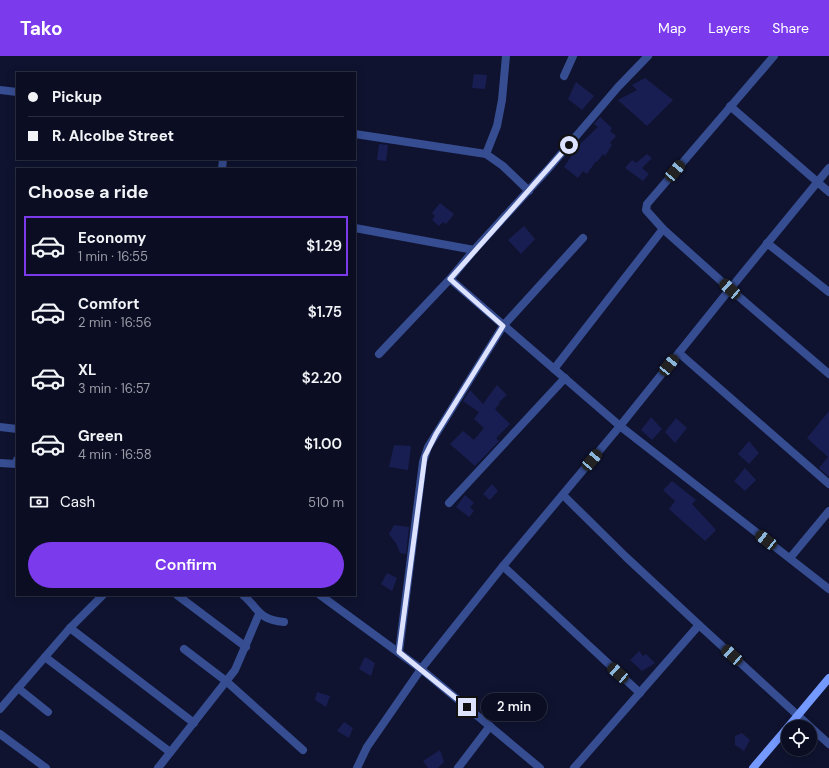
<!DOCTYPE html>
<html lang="en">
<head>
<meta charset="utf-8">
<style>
	:root { --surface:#0b0e23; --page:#191c30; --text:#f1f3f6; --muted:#9a9ca6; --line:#2b2e41; --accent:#7c3aed }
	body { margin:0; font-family:"DM Sans",sans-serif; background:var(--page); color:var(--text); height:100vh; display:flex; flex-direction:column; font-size:15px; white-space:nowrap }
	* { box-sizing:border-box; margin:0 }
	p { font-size:13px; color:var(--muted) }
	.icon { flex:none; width:22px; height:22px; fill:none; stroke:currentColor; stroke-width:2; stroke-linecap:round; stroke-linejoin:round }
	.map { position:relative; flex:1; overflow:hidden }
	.side { position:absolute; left:16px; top:112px; width:340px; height:428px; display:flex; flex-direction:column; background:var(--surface); border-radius:0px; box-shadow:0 2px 10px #0003,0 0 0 1px var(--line) }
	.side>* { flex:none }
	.guide { position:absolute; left:16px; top:16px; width:340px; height:88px; border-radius:0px; box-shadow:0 2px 10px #0003,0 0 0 1px var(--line); display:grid; align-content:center; height:88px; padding:0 12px; background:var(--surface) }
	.buttons { position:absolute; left:781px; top:664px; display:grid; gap:8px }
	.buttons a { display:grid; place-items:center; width:36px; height:36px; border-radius:50%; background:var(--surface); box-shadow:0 2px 10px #0003,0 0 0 1px var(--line); font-size:20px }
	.end { position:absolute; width:18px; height:18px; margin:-9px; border:5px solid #dde3ff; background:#111; box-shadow:0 0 0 2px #111 }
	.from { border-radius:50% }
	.bubble { position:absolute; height:28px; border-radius:14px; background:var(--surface); box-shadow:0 2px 10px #0003,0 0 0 1px var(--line); font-size:13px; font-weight:600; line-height:28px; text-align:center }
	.car { position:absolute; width:12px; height:24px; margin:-12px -6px; border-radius:5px; box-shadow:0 0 3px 1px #0007; background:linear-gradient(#222 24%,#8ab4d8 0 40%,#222 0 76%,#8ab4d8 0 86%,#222 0) }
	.guide b { display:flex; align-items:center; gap:14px; height:38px; font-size:15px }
	.guide b+b { border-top:1px solid var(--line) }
	.guide i { width:10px; height:10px; background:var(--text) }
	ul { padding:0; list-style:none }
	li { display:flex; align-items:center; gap:12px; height:60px; margin:0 8px 6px; padding:0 4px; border:2px solid transparent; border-radius:0px }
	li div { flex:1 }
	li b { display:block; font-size:15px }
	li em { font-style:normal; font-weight:600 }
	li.selected { border-color:var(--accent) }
	li>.icon { width:36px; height:36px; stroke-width:1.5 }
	h2 { padding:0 12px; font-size:18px; line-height:48px }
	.pay { display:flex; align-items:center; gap:10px; height:44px; padding:0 12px; font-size:15px }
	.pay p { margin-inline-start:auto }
	.primary-button { display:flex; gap:8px; margin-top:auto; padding:8px 12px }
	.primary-button a { flex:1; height:46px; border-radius:24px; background:var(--accent); color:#fff; font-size:16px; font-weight:600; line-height:46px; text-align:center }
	header { display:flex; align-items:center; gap:24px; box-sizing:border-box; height:56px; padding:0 20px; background:var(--accent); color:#fff }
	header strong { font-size:19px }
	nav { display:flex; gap:22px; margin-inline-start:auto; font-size:14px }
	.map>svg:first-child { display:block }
	.building { fill:#191e52 }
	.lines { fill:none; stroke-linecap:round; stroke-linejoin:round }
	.street { stroke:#364d92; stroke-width:8 }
	.secondary { stroke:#7499ff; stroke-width:8 }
	.route { stroke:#dde3ff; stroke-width:5 }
</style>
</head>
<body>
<header>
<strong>Tako</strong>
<nav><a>Map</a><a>Layers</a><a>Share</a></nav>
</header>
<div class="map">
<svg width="829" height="712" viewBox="0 0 829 712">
	<rect width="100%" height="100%" fill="#0f132f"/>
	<g class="building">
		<path d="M474,18L487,19L485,33L472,32Z"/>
		<path d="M645,22L673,44L647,70L618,44L637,34L632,29Z"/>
		<path d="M576,26L594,40L582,54L568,43Z"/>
		<path d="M600,61L612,72L610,75L616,80L610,87L612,89L605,100L603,98L597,106L596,105L587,118L583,115L578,122L564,111L578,90L598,71L594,68Z"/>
		<path d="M379,88L388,89L386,105L377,104Z"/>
		<path d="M647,98L652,102L642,112L649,118L643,125L625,112L632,104L636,107Z"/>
		<path d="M440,147L454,158L446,168L443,166L439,170L432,164L435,160L432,157Z"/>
		<path d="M524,170L535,183L521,198L508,184Z"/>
		<path d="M497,329L507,339L499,346L500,347L495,353L510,368L496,382L499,385L475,410L450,388L463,375L474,384L484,372L474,363L479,356L463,345L470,334L483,348Z"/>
		<path d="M829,355V421L819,412L828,401L807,382Z"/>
		<path d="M651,361L662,373L652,384L641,374Z"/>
		<path d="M676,362L687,372L675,387L665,376Z"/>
		<path d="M749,385L759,397L749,408L738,398Z"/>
		<path d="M394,389L411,390L408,414L389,411Z"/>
		<path d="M745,412L756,424L745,435L734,425Z"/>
		<path d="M672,425L696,444L692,448L716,474L705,485L669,453L675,445L663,434Z"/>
		<path d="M492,428L498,435L490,444L483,438Z"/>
		<path d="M465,439L474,447L470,451L474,455L469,461L456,451Z"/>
		<path d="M394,469L409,471L406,498L400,497L397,489L389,478Z"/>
		<path d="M387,517L397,522L392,535L381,528Z"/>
		<path d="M639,595L643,600L646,598L655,607L642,615L630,604Z"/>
		<path d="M365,601L375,607L371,620L359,613Z"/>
		<path d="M317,636L330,640L326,651L315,644Z"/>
		<path d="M344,666L353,672L349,682L337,675Z"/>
		<path d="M742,677L750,684L744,695L735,689V680Z"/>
		<path d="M440,694L444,706L438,712H428L423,705Z"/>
	</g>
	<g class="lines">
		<g class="street">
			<path d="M774,0L647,148L646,154L663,173L730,233L829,318"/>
			<path d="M564,20L573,0"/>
			<path d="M0,34L17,36"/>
			<path d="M730,50L829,136"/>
			<path d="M355,78L486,98L503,110L529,135"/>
			<path d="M486,98L497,70L502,44L506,0"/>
			<path d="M222,113L223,103"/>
			<path d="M355,172L474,194"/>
			<path d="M767,187L829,236"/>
			<path d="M450,223L620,370L829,533"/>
			<path d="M679,297L829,428"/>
			<path d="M379,298L450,223L474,194L549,112L618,31L648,0"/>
			<path d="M554,313L663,173"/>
			<path d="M0,371L17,373"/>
			<path d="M0,407L16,408L17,404"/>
			<path d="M563,439L626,501L699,569"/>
			<path d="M449,447L565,322"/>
			<path d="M790,502L829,455"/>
			<path d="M503,510L640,637"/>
			<path d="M177,539L246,591"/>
			<path d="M243,539C259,553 259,564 284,566"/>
			<path d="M320,539L421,613L540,712"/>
			<path d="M70,572L194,667"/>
			<path d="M184,593L226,625L303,694"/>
			<path d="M399,596L423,406L428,391L503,270L583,182"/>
			<path d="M45,601L170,696"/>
			<path d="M18,632L48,656"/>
			<path d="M0,653L70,572L103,539"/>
			<path d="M0,678L46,712"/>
			<path d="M158,712L235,614L259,558"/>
			<path d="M357,712L367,691L421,613L503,510L620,370L730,233L829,112"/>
			<path d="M458,712L490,670"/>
			<path d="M574,712L699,569L829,688"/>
		</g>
		<g class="secondary">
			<path d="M788,671L829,622"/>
			<path d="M753,712L788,671"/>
		</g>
	</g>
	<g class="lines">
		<path class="route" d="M467,651L399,596L425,400L436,378L503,270L450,223L569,89"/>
	</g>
</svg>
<div class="buttons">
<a><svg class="icon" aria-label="locate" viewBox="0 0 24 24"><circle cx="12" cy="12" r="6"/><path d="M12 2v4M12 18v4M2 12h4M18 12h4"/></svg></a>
</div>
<i class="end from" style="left:569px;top:89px"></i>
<i class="end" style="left:467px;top:651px"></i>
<div class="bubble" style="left:481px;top:637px;width:66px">2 min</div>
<i class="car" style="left:675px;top:115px;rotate:40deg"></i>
<i class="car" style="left:730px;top:233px;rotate:312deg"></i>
<i class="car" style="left:669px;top:309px;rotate:39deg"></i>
<i class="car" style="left:592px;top:404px;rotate:40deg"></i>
<i class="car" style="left:766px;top:484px;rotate:308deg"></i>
<i class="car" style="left:732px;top:599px;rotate:312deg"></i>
<i class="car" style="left:618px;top:617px;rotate:312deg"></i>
<div class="guide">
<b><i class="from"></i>Pickup</b>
<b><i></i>R. Alcolbe Street</b>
</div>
<section class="side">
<h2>Choose a ride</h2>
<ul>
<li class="selected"><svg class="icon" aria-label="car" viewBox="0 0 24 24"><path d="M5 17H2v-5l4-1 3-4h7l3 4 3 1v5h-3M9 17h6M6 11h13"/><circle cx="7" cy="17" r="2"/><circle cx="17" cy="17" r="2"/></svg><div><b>Economy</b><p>1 min · 16:55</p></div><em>$1.29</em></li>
<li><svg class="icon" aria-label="car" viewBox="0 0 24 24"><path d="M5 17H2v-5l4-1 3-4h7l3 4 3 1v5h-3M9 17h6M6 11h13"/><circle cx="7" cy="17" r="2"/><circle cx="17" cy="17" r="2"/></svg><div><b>Comfort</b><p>2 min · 16:56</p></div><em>$1.75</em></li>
<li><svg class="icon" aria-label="car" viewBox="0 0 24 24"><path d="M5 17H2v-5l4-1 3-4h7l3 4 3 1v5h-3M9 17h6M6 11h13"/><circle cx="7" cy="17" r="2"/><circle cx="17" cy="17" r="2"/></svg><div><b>XL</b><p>3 min · 16:57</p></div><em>$2.20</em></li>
<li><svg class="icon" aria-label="car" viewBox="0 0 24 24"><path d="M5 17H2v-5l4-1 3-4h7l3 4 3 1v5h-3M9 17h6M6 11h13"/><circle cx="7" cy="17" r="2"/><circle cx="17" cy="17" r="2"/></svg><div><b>Green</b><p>4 min · 16:58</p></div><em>$1.00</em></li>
</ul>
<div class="pay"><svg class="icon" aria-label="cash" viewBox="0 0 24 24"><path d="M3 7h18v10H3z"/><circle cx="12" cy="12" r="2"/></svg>Cash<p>510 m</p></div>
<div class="primary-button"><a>Confirm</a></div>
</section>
</div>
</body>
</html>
